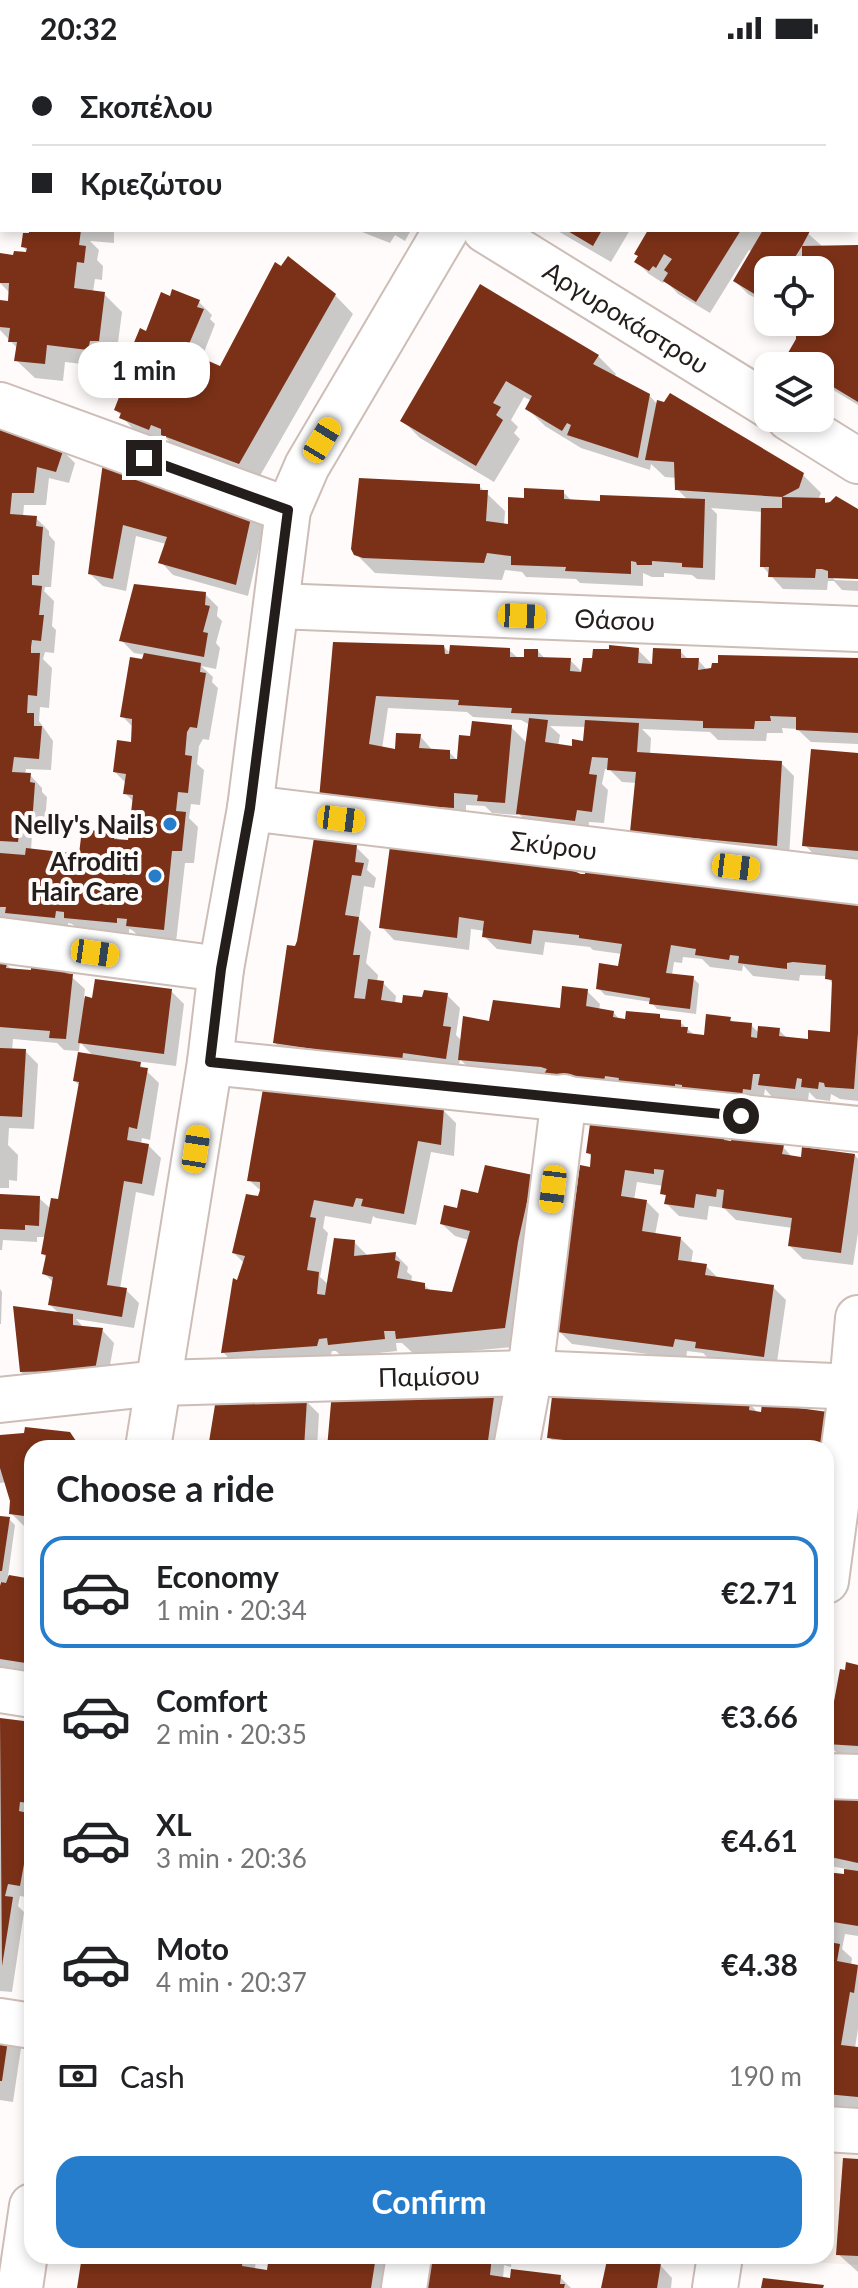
<!DOCTYPE html>
<html lang="en">
<head>
<meta charset="utf-8">
<style>
	:root { --surface:#fff; --page:#f2f2f2; --text:#202124; --muted:#757577; --line:#e0e0e0; --accent:#267dcb }
	body { margin:0; font-family:Lato,sans-serif; background:var(--page); color:var(--text); height:100vh; display:flex; flex-direction:column; font-size:30px; white-space:nowrap }
	* { box-sizing:border-box; margin:0 }
	p { font-size:26px; color:var(--muted) }
	.icon { flex:none; width:44px; height:44px; fill:none; stroke:currentColor; stroke-width:2; stroke-linecap:round; stroke-linejoin:round }
	.map { position:relative; flex:1; overflow:hidden }
	.panel { position:absolute; left:24px; top:1384px; width:810px; height:824px; display:flex; flex-direction:column; background:var(--surface); border-radius:24px; box-shadow:0 4px 12px #0003 }
	.panel>* { flex:none }
	.banner { position:absolute; left:0px; top:0px; width:858px; height:176px; box-shadow:0 4px 12px #0003; display:grid; align-content:center; height:176px; padding:0 32px; background:var(--surface) }
	.buttons { position:absolute; left:754px; top:200px; display:grid; gap:16px }
	.buttons a { display:grid; place-items:center; width:80px; height:80px; border-radius:16px; background:var(--surface); box-shadow:0 4px 12px #0003; font-size:40px }
	.end { position:absolute; width:36px; height:36px; margin:-18px; border:10px solid #231d1b; background:#fff; box-shadow:0 0 0 4px #fff }
	.from { border-radius:50% }
	.bubble { position:absolute; height:56px; border-radius:24px; background:var(--surface); box-shadow:0 4px 12px #0003; font-size:26px; font-weight:700; line-height:56px; text-align:center }
	.car { position:absolute; width:24px; height:48px; margin:-24px -12px; border-radius:10px; box-shadow:0 0 6px 2px #0007; background:linear-gradient(#f5c518 24%,#345 0 40%,#f5c518 0 76%,#345 0 86%,#f5c518 0) }
	.banner b { display:flex; align-items:center; gap:28px; height:76px; font-size:30px }
	.banner b+b { border-top:2px solid var(--line) }
	.banner i { width:20px; height:20px; background:var(--text) }
	ul { padding:0; list-style:none }
	li { display:flex; align-items:center; gap:24px; height:112px; margin:0 16px 12px; padding:0 16px; border:4px solid transparent; border-radius:24px }
	li div { flex:1 }
	li b { display:block; font-size:30px }
	li em { font-style:normal; font-weight:700 }
	li.selected { border-color:var(--accent) }
	li>.icon { width:72px; height:72px; stroke-width:1.5 }
	h2 { padding:0 32px; font-size:36px; line-height:96px }
	.pay { display:flex; align-items:center; gap:20px; height:88px; padding:0 32px; font-size:30px }
	.pay p { margin-inline-start:auto }
	.cta { display:flex; gap:16px; margin-top:auto; padding:16px 32px }
	.cta a { flex:1; height:92px; border-radius:24px; background:var(--accent); color:#fff; font-size:32px; font-weight:700; line-height:92px; text-align:center }
	.status { display:flex; justify-content:space-between; align-items:center; height:56px; padding:0 40px; background:var(--surface); direction:ltr }
	.status svg { height:22px; fill:currentColor }
	.map>svg:first-child { display:block }
	.built { fill:#f8eeea }
	.shadow { fill:#0003; fill-rule:evenodd }
	.building { fill:#7b3117 }
	.lines { fill:none; stroke-linecap:round; stroke-linejoin:round }
	.minor-casing { stroke:#cdbdb7; stroke-width:48 }
	.minor { stroke:#fff; stroke-width:44 }
	.route { stroke:#231d1b; stroke-width:10 }
	.poi-dot { fill:#267dcb; stroke:#fefbfa; stroke-width:3 }
	.labels { text-anchor:middle; dominant-baseline:central; stroke-width:8; stroke-linejoin:round; paint-order:stroke }
	.street-label { font-size:26px; fill:#231d1b; stroke:#fefbfa }
	.poi-label { font-size:26px; font-weight:bold; fill:#231d1b; stroke:#fefbfa; text-anchor:end }
</style>
</head>
<body>
<div class="status"><b>20:32</b><svg viewBox="0 0 49 12"><path d="M0 12V9h3v3zM5 12V6h3v6zM10 12V3h3v9zM15 12V0h3v12zM26 1h20v11H26zM47 4h2v5h-2z"/></svg></div>
<div class="map">
<svg width="858" height="2232" viewBox="0 0 858 2232">
	<rect width="100%" height="100%" fill="#fefbfa"/>
	<path class="built" d="M826,2093L858,2094V2209L748,2202V2200H826Z"/>
	<g class="shadow">
		<path d="M28,0H103L27,2Z"/>
		<path d="M128,0H245L252,2H128Z"/>
		<path d="M608,0H737L607,2Z"/>
		<path d="M775,0H858V105L856,2Z"/>
		<path d="M31,174H114V187L90,185L99,194L97,204L103,210L102,224L95,223L93,236L104,238L122,256L116,302H107L106,311L65,306L63,325L35,322L16,304L18,293L0,274V246L10,247L11,238L0,227V211L28,199L24,191Z"/>
		<path d="M357,174H411L405,185L395,179L390,187Z"/>
		<path d="M556,174H630L611,206Z"/>
		<path d="M651,174H804L822,190L821,191H858V349L820,326V310H796L787,301L798,283V266H820V214H768V249L748,238L735,225L752,196L749,194L710,257L678,238L665,224L663,227L649,218L637,206Z"/>
		<path d="M481,231L598,300L616,318L614,321L649,339L658,349L803,419L821,437L818,444L858,455V521L831,520L835,524L858,525V535L842,534L834,525H828L827,534L783,533L762,510L763,456L711,452L717,458L715,524L697,523L692,519L664,517V521H652L643,517V530L580,527L576,523L526,521L522,516L505,514L502,524L375,517L356,498L479,430L505,455L504,470H509L526,444L563,436L573,446L688,444L677,433V422L665,421L651,408L650,414L581,392L545,370L527,352L532,345L524,341L511,364L518,371L514,377L520,383L494,426L420,382L402,364Z"/>
		<path d="M335,239L353,258L257,425L181,397L164,380L161,386L134,374L116,354L135,305L131,301L147,277L199,246L212,259L210,263L215,268L201,304L220,312Z"/>
		<path d="M0,367L62,394L75,407L69,427L49,422L46,449H24L23,461L36,462L49,475V479L55,486L51,531H45L44,535L54,545L52,570L56,574L54,597L45,596L43,603L52,612L49,652L40,651L39,665L53,685L51,714L26,713L25,719H30L42,732V736L47,741L44,779H32L31,795L80,800L114,779L121,786H130L134,746L125,737L126,727L115,716L133,688L134,672L122,660L146,599L134,597L121,584L205,538L218,551L217,560L222,565L216,587L220,592L216,613L201,610L213,621L212,626L218,632L209,684L203,683L199,690L197,708L204,714L200,749L191,748L189,762L198,771L194,807H185L176,886L141,882L132,874L129,873V879L79,874L72,868L68,867V874L20,869L14,863L0,861Z"/>
		<path d="M105,402L251,459L264,471L248,540L173,519L161,506L166,488L136,480L126,535L103,530L90,518Z"/>
		<path d="M335,588L443,590L451,598L509,594L519,603H526L538,595L546,604H570L583,617L638,594L653,609L680,595L689,604H698L708,615L858,604V688L811,686L797,673L782,672L783,677H767L766,685L718,684L710,676L642,673L651,682L650,699L781,707L794,720L789,801L645,788L632,775L637,727L622,726L610,714L605,713L602,728L608,734L604,767L589,766L588,777L531,770L518,757V759L492,757L485,750L466,749V764L334,755ZM388,652L467,656L473,661L521,664L530,669L527,687L511,671L472,682L459,706L449,696L433,695L420,680L397,696L382,693ZM550,670L586,671L585,687L574,692L558,690L560,679Z"/>
		<path d="M858,699V806L817,802L805,789Z"/>
		<path d="M356,791L369,804L367,814L376,822L374,832L364,830L359,863L371,876L366,907L378,919L377,926L383,927L396,940L395,948L447,939L460,952L456,979L462,985L490,967L562,954L587,935L600,948L599,954L614,957L621,965L659,960L663,964L680,966L693,978L706,981L730,963L734,967L751,969L759,977L779,974L788,983L810,985L831,979L834,930L827,920L800,919L799,925L753,920L743,909L742,915L710,911L702,903L683,901L682,907L674,906L672,919L693,922L699,928L696,958L657,953L651,946L605,939L598,932L620,912L622,898L593,894L590,891L545,886L543,899L497,893L484,880L485,875L471,873L469,894L394,884L382,871L475,798L482,805L573,811L581,820L738,836L791,837L797,844L858,845V1045L840,1043L831,1038L830,1045L816,1043L809,1036L808,1045L773,1042L765,1033L763,1045L473,1016L460,1003L458,1015L293,1005L275,987L297,892Z"/>
		<path d="M0,907L6,908L12,914L65,915L85,933L84,942L94,944L171,935L184,948L176,1010L136,1005L159,1027L150,1084L142,1082L141,1088L148,1089L161,1102L154,1140L136,1136L120,1233L126,1234L139,1247L134,1272L76,1263L84,1272L102,1274L114,1287L107,1326L34,1328L21,1316L60,1258L50,1249L54,1227L44,1217L47,1202L43,1198L46,1181H37V1186L3,1184L2,1194H0V1140L39,1142L51,1153L60,1146L80,1030L75,1025L94,1001L80,986L79,995L64,994L57,987L13,983L12,995H25L38,1008L34,1073L9,1072L8,1089L18,1099L17,1125L9,1124V1132H0Z"/>
		<path d="M443,1054L456,1067L454,1100L431,1096L416,1169L376,1162L373,1160L371,1168L325,1160L323,1172L328,1177L320,1221L329,1229L354,1186L367,1199L395,1198L408,1211L407,1216L412,1220L411,1227L424,1229L431,1235L454,1239L469,1184L455,1180L442,1168L458,1154L532,1121L522,1290L416,1300L402,1287H396L397,1295L342,1301L336,1295H332L330,1302L235,1309L223,1296L244,1207L234,1197L262,1136L249,1124Z"/>
		<path d="M659,1073L665,1079L723,1080L730,1087L783,1091L793,1102L855,1099L858,1103V1177L853,1209L803,1203L790,1190L793,1172L736,1164L724,1152L709,1150L707,1164L679,1160L667,1148L668,1142L662,1137L664,1130L637,1126L634,1144L646,1145L659,1158L655,1179L680,1182L693,1195L691,1208L706,1210L719,1223L773,1231L786,1244L776,1313L710,1304L703,1297L687,1295L686,1303L572,1288L559,1275L592,1113L593,1102L588,1097Z"/>
		<path d="M0,1233L2,1236L1,1268H0Z"/>
		<path d="M509,1334L501,1392H329Z"/>
		<path d="M674,1340L681,1348L749,1347L759,1358H827L826,1392H560L549,1381Z"/>
		<path d="M259,1345L264,1350L306,1345L319,1358L317,1392H210Z"/>
		<path d="M69,1377L83,1392H32V1471L24,1470L11,1457L12,1445L7,1426L0,1427V1381Z"/>
		<path d="M0,1462L9,1463L15,1469L8,1520L32,1525V1618L0,1613V1541L3,1526H0Z"/>
		<path d="M858,1611V1701L840,1700L828,1688Z"/>
		<path d="M0,1664L32,1668V1758L30,1757L32,1760V1842L20,1840L18,1850L24,1856L12,1936L0,1935Z"/>
		<path d="M826,1738L858,1740V1880L845,1878L842,1893L852,1902L851,1909L858,1911V1973L855,1992L858,1993V2052L826,2049V1818L845,1821L846,1813L826,1809Z"/>
		<path d="M0,1978L8,1979L21,1992L13,2046L0,2044Z"/>
		<path d="M858,2105V2216L838,2198Z"/>
		<path d="M84,2200H256L255,2214L268,2216L295,2205L296,2200H383L395,2212L392,2232H79Z"/>
		<path d="M434,2200H512L511,2211L504,2209L503,2223L560,2221L571,2232H422Z"/>
		<path d="M660,2209L672,2222L671,2232H603Z"/>
	</g>
	<g class="building">
		<path d="M29,174H81L79,189L86,190L84,207L77,206L74,232L105,236L99,285H90L88,294L47,289L45,308L14,305L17,286H8L10,272L0,271V244L8,245L9,227H0V197L13,199L14,195L26,196L27,192L21,191L23,177H29Z"/>
		<path d="M566,174H602L593,190Z"/>
		<path d="M648,174H741L696,246L663,225L668,217L664,214L672,203L664,198L656,212L653,210L649,215L634,206L638,200L634,198Z"/>
		<path d="M763,174H808L810,175L802,190L858,189V346L820,323V310H799L785,302L796,283V266H820V214H802V190L787,214H768V229L761,242L733,225Z"/>
		<path d="M288,200L336,238L239,408L161,379V373L151,369L149,374L119,362L121,357L114,354L134,303L128,301L140,272L146,275L161,236L170,240L172,233L200,244L197,251L204,253L186,295L220,310L275,206L281,210Z"/>
		<path d="M480,228L599,299L593,308L650,338L638,402L567,379L571,369L567,367L562,375L525,353L532,340L506,325L493,347L501,351L496,359L503,364L476,410L400,365Z"/>
		<path d="M670,337L804,417L799,432L782,441L675,434L674,406L645,404L657,344L664,346Z"/>
		<path d="M0,364L64,392L56,416L37,411L34,437H12L10,458L37,460L36,470L43,471L39,519H32V529L42,530L39,559H44L41,585L32,584L31,591V597H40L37,640L28,639L27,657H34V670H42L39,703L14,701L12,716L31,717L30,726L35,727L32,768L20,767L18,786L0,785Z"/>
		<path d="M104,399L252,457L236,529L158,507L167,481L123,469L113,523L88,518Z"/>
		<path d="M359,422L480,428V434H488L486,465L508,468V441L524,442V432L564,434V443L600,445V439L705,443L703,512L682,511V507L652,505V509H637L636,506L631,505V518L565,515L566,511L511,509V500L487,497L484,507L363,502L354,499L351,493Z"/>
		<path d="M836,440L858,453V523L828,522V515L822,513H816L815,522L768,521L769,511H760L761,452H782V441L825,442V447L830,446Z"/>
		<path d="M134,528L206,536L205,549L210,550L203,576L208,577L204,601L119,585Z"/>
		<path d="M333,586L444,589L445,598H449L450,589L510,592V601H524V593H538V601L571,602L570,615L581,616L583,602H592L593,593H609V589L639,592L638,607L652,608L653,592L681,593V602H699L698,614L711,612L712,607H718V599L858,602V677L796,674V661L770,660L771,665H755L754,673L703,672V665L511,657L512,652L458,649L459,644L376,640L369,688L395,693L396,677L421,678L419,692L450,694V703H457L459,679L470,680L472,665L512,669L505,747L477,745L478,739L454,737V752L319,743Z"/>
		<path d="M144,597L201,607L200,616L206,617L197,672L190,671L187,676L185,699L192,700L188,737L178,736L176,755L186,756L182,795H172L164,874L126,870L127,863L117,862V867L64,862V856L56,855L55,862L5,857L6,851H0V797L25,799L26,792L79,798L82,773L115,777L114,783L128,784L133,739L123,738L126,718L113,716L117,684L131,686L132,663L120,661L130,601L142,603Z"/>
		<path d="M529,662L548,664L545,686L572,690V683L583,685L585,664L639,667L637,696L782,705L777,790L630,776L636,716L607,714L608,702L592,701L589,718L597,719L592,756L577,754L575,765L516,758Z"/>
		<path d="M811,693L858,697V795L802,790Z"/>
		<path d="M314,782L357,789L355,806L364,807L361,820L352,819L345,859L359,861L353,899H360L354,942L365,943L368,923L384,925L381,944L402,947L403,939L422,941L424,934L448,937L443,970L451,971L446,1003L403,997L402,1006L273,987L287,889L295,890L297,885Z"/>
		<path d="M390,790L476,797L475,802L492,805L493,798L574,809L573,815L581,818H585L586,811L739,834L749,835V829L792,835L791,841L800,842V836L858,843V977L854,1033L825,1031L824,1027L819,1026L818,1033L801,1031L802,1023L797,1022L795,1033L758,1029L760,1018H753L751,1034L743,1033L742,1040L682,1033V1029L675,1028V1033L618,1027L619,1022L605,1020L604,1025L544,1018L547,1013L541,1011L458,1004L463,960L489,965L493,944L560,952L562,930L588,933L586,950L614,955L613,961L625,963L626,955L660,958V962L681,964V971H688L687,977L704,979L706,958L731,961L730,965L752,967L751,981L757,982L758,970L780,972L779,980L808,983V974L830,976L832,924L825,923L826,909L793,906L787,907V913L738,907L739,900L730,899L729,904L695,899L696,893L671,889L666,917L694,920L690,953L649,948L650,942L596,933L599,907L618,910L622,888L579,882V879L533,874L531,888L482,881L484,865L459,861L457,882L379,872Z"/>
		<path d="M0,905L7,906L6,912L31,914V910L66,913L65,917L73,918L66,983L49,982L50,975L0,971Z"/>
		<path d="M95,923L172,933L164,998L78,987L85,940L92,942Z"/>
		<path d="M0,992L26,993L22,1061L0,1060Z"/>
		<path d="M78,996L141,1006L140,1011L148,1012L137,1073L129,1071L127,1084L149,1088L142,1128L124,1125L107,1229L127,1232L122,1261L48,1249L53,1221L42,1218L46,1199L41,1198L51,1142L58,1143L79,1026L73,1025Z"/>
		<path d="M265,1021L444,1052L441,1089L418,1085L404,1158L361,1150L363,1143L356,1142L353,1151L314,1144L310,1161L316,1162L307,1214L319,1216L317,1238L325,1239L334,1182L355,1184L354,1200L396,1196L395,1204L400,1206L397,1222L425,1227V1233L452,1236L470,1175L440,1168L444,1149L457,1152L461,1133L478,1137L485,1109L533,1119L518,1186L505,1272L396,1283L395,1275H384L385,1283L328,1289L327,1282L319,1283L317,1290L221,1297L233,1222L237,1224L245,1200L232,1197L246,1138L258,1140L260,1134V1126L247,1125Z"/>
		<path d="M591,1061L660,1071V1076H664L665,1070L724,1078V1084L731,1085L732,1082L784,1089L782,1098L801,1101L802,1091L855,1098L841,1197L788,1190L792,1162L722,1152L724,1134L717,1133L716,1141L696,1138L694,1152L664,1148L666,1139L660,1138L664,1114L654,1113V1118L625,1114L621,1140L647,1144L642,1175L681,1181L678,1204L707,1208L705,1219L774,1229L764,1301L695,1292L696,1286L675,1283L673,1291L557,1276L580,1109L590,1111L591,1098L586,1097Z"/>
		<path d="M0,1138L40,1140L39,1170L25,1169V1174L0,1173Z"/>
		<path d="M13,1250L73,1258V1269L103,1272L95,1314L20,1316Z"/>
		<path d="M497,1319L487,1392L433,1387L432,1392H420L421,1387L411,1385L409,1392H327L332,1336Z"/>
		<path d="M553,1332L693,1347L694,1338L750,1345L749,1354L761,1356L762,1347L828,1356L823,1392H589V1387L547,1382Z"/>
		<path d="M259,1343V1348L307,1343L304,1392H208L215,1349Z"/>
		<path d="M25,1371L70,1376L78,1388L77,1392H32V1461L9,1458L10,1445L0,1412V1379L24,1377Z"/>
		<path d="M0,1460L10,1461L2,1515H0Z"/>
		<path d="M9,1519L32,1523V1608L0,1603V1530L1,1526L6,1527Z"/>
		<path d="M846,1606L858,1609V1690L826,1688L840,1613L845,1614Z"/>
		<path d="M0,1662L32,1666L30,1747L20,1746L19,1755L32,1758V1764L20,1830L8,1828L5,1840L13,1841L2,1910Z"/>
		<path d="M826,1736L858,1738V1807L826,1800Z"/>
		<path d="M844,1813L858,1815V1870L833,1866L829,1886L840,1888L837,1905L858,1909L854,1937L850,1936L841,1989L858,1991V2041L826,2038V1816L844,1818Z"/>
		<path d="M0,1976L9,1977L2,2025H0Z"/>
		<path d="M843,2102L858,2103V2200L836,2199Z"/>
		<path d="M82,2200H243L242,2210L267,2214L269,2200L294,2203V2200H376L371,2232H77Z"/>
		<path d="M425,2200H492L490,2219L510,2222L511,2213L561,2219L560,2228H565L564,2232H420Z"/>
		<path d="M607,2204L661,2207L657,2232H601Z"/>
		<path d="M763,2222L824,2229L823,2232H761Z"/>
	</g>
	<g class="lines">
		<g class="minor-casing">
			<g id="minor">
				<path d="M423,0L430,2"/>
				<path d="M549,2L550,0"/>
				<path id="s1" d="M485,174L768,349"/>
				<path d="M0,349L288,454"/>
				<path d="M789,362L858,405"/>
				<path id="s2" d="M277,550L858,573"/>
				<path id="s3" d="M250,752L858,826"/>
				<path d="M0,884L221,913"/>
				<path d="M210,1006L858,1073"/>
				<path id="s4" d="M0,1344L158,1327L530,1317L858,1331"/>
				<path d="M148,1392L210,1006L221,913L250,752L288,454L307,410L446,174"/>
				<path d="M516,1392L530,1317L564,1041"/>
				<path d="M826,1525L852,1330L858,1262"/>
				<path d="M0,1634L32,1639"/>
				<path d="M826,1720L858,1721"/>
				<path d="M0,1965L32,1970"/>
				<path d="M826,2073L858,2075"/>
				<path d="M20,2232L32,2150"/>
				<path d="M404,2232L409,2200"/>
				<path d="M715,2232L720,2200"/>
			</g>
		</g>
		<use href="#minor" class="minor"/>
	</g>
	<g class="lines">
		<path class="route" d="M144,402L288,454L250,752L221,913L210,1006L741,1060"/>
	</g>
	<g class="poi-dot">
		<circle cx="170" cy="768" r="8"/>
		<circle cx="155" cy="820" r="8"/>
	</g>
	<g class="labels">
		<g class="street-label">
			<text stroke="none"><textPath href="#s1" startOffset="166">Αργυροκάστρου</textPath></text>
			<text stroke="none"><textPath href="#s2" startOffset="338">Θάσου</textPath></text>
			<text stroke="none"><textPath href="#s3" startOffset="306">Σκύρου</textPath></text>
			<text stroke="none"><textPath href="#s4" startOffset="430">Παμίσου</textPath></text>
		</g>
		<g class="poi-label">
			<text x="154" y="768">Nelly's Nails</text>
			<text x="139" y="805">Afroditi<tspan x="139" dy="30">Hair Care</tspan></text>
		</g>
	</g>
</svg>
<div class="buttons">
<a><svg class="icon" aria-label="locate" viewBox="0 0 24 24"><circle cx="12" cy="12" r="6"/><path d="M12 2v4M12 18v4M2 12h4M18 12h4"/></svg></a>
<a><svg class="icon" aria-label="layers" viewBox="0 0 24 24"><path d="M12 4l9 5-9 5-9-5zM3 14l9 5 9-5"/></svg></a>
</div>
<i class="end from" style="left:741px;top:1060px"></i>
<i class="end" style="left:144px;top:402px"></i>
<div class="bubble" style="left:78px;top:286px;width:132px">1 min</div>
<i class="car" style="left:322px;top:384px;rotate:31deg"></i>
<i class="car" style="left:522px;top:560px;rotate:92deg"></i>
<i class="car" style="left:341px;top:763px;rotate:97deg"></i>
<i class="car" style="left:736px;top:811px;rotate:97deg"></i>
<i class="car" style="left:95px;top:897px;rotate:98deg"></i>
<i class="car" style="left:196px;top:1093px;rotate:9deg"></i>
<i class="car" style="left:553px;top:1133px;rotate:187deg"></i>
<div class="banner">
<b><i class="from"></i>Σκοπέλου</b>
<b><i></i>Κριεζώτου</b>
</div>
<section class="panel">
<h2>Choose a ride</h2>
<ul>
<li class="selected"><svg class="icon" aria-label="car" viewBox="0 0 24 24"><path d="M5 17H2v-5l4-1 3-4h7l3 4 3 1v5h-3M9 17h6M6 11h13"/><circle cx="7" cy="17" r="2"/><circle cx="17" cy="17" r="2"/></svg><div><b>Economy</b><p>1 min · 20:34</p></div><em>€2.71</em></li>
<li><svg class="icon" aria-label="car" viewBox="0 0 24 24"><path d="M5 17H2v-5l4-1 3-4h7l3 4 3 1v5h-3M9 17h6M6 11h13"/><circle cx="7" cy="17" r="2"/><circle cx="17" cy="17" r="2"/></svg><div><b>Comfort</b><p>2 min · 20:35</p></div><em>€3.66</em></li>
<li><svg class="icon" aria-label="car" viewBox="0 0 24 24"><path d="M5 17H2v-5l4-1 3-4h7l3 4 3 1v5h-3M9 17h6M6 11h13"/><circle cx="7" cy="17" r="2"/><circle cx="17" cy="17" r="2"/></svg><div><b>XL</b><p>3 min · 20:36</p></div><em>€4.61</em></li>
<li><svg class="icon" aria-label="car" viewBox="0 0 24 24"><path d="M5 17H2v-5l4-1 3-4h7l3 4 3 1v5h-3M9 17h6M6 11h13"/><circle cx="7" cy="17" r="2"/><circle cx="17" cy="17" r="2"/></svg><div><b>Moto</b><p>4 min · 20:37</p></div><em>€4.38</em></li>
</ul>
<div class="pay"><svg class="icon" aria-label="cash" viewBox="0 0 24 24"><path d="M3 7h18v10H3z"/><circle cx="12" cy="12" r="2"/></svg>Cash<p>190 m</p></div>
<div class="cta"><a>Confirm</a></div>
</section>
</div>
</body>
</html>
